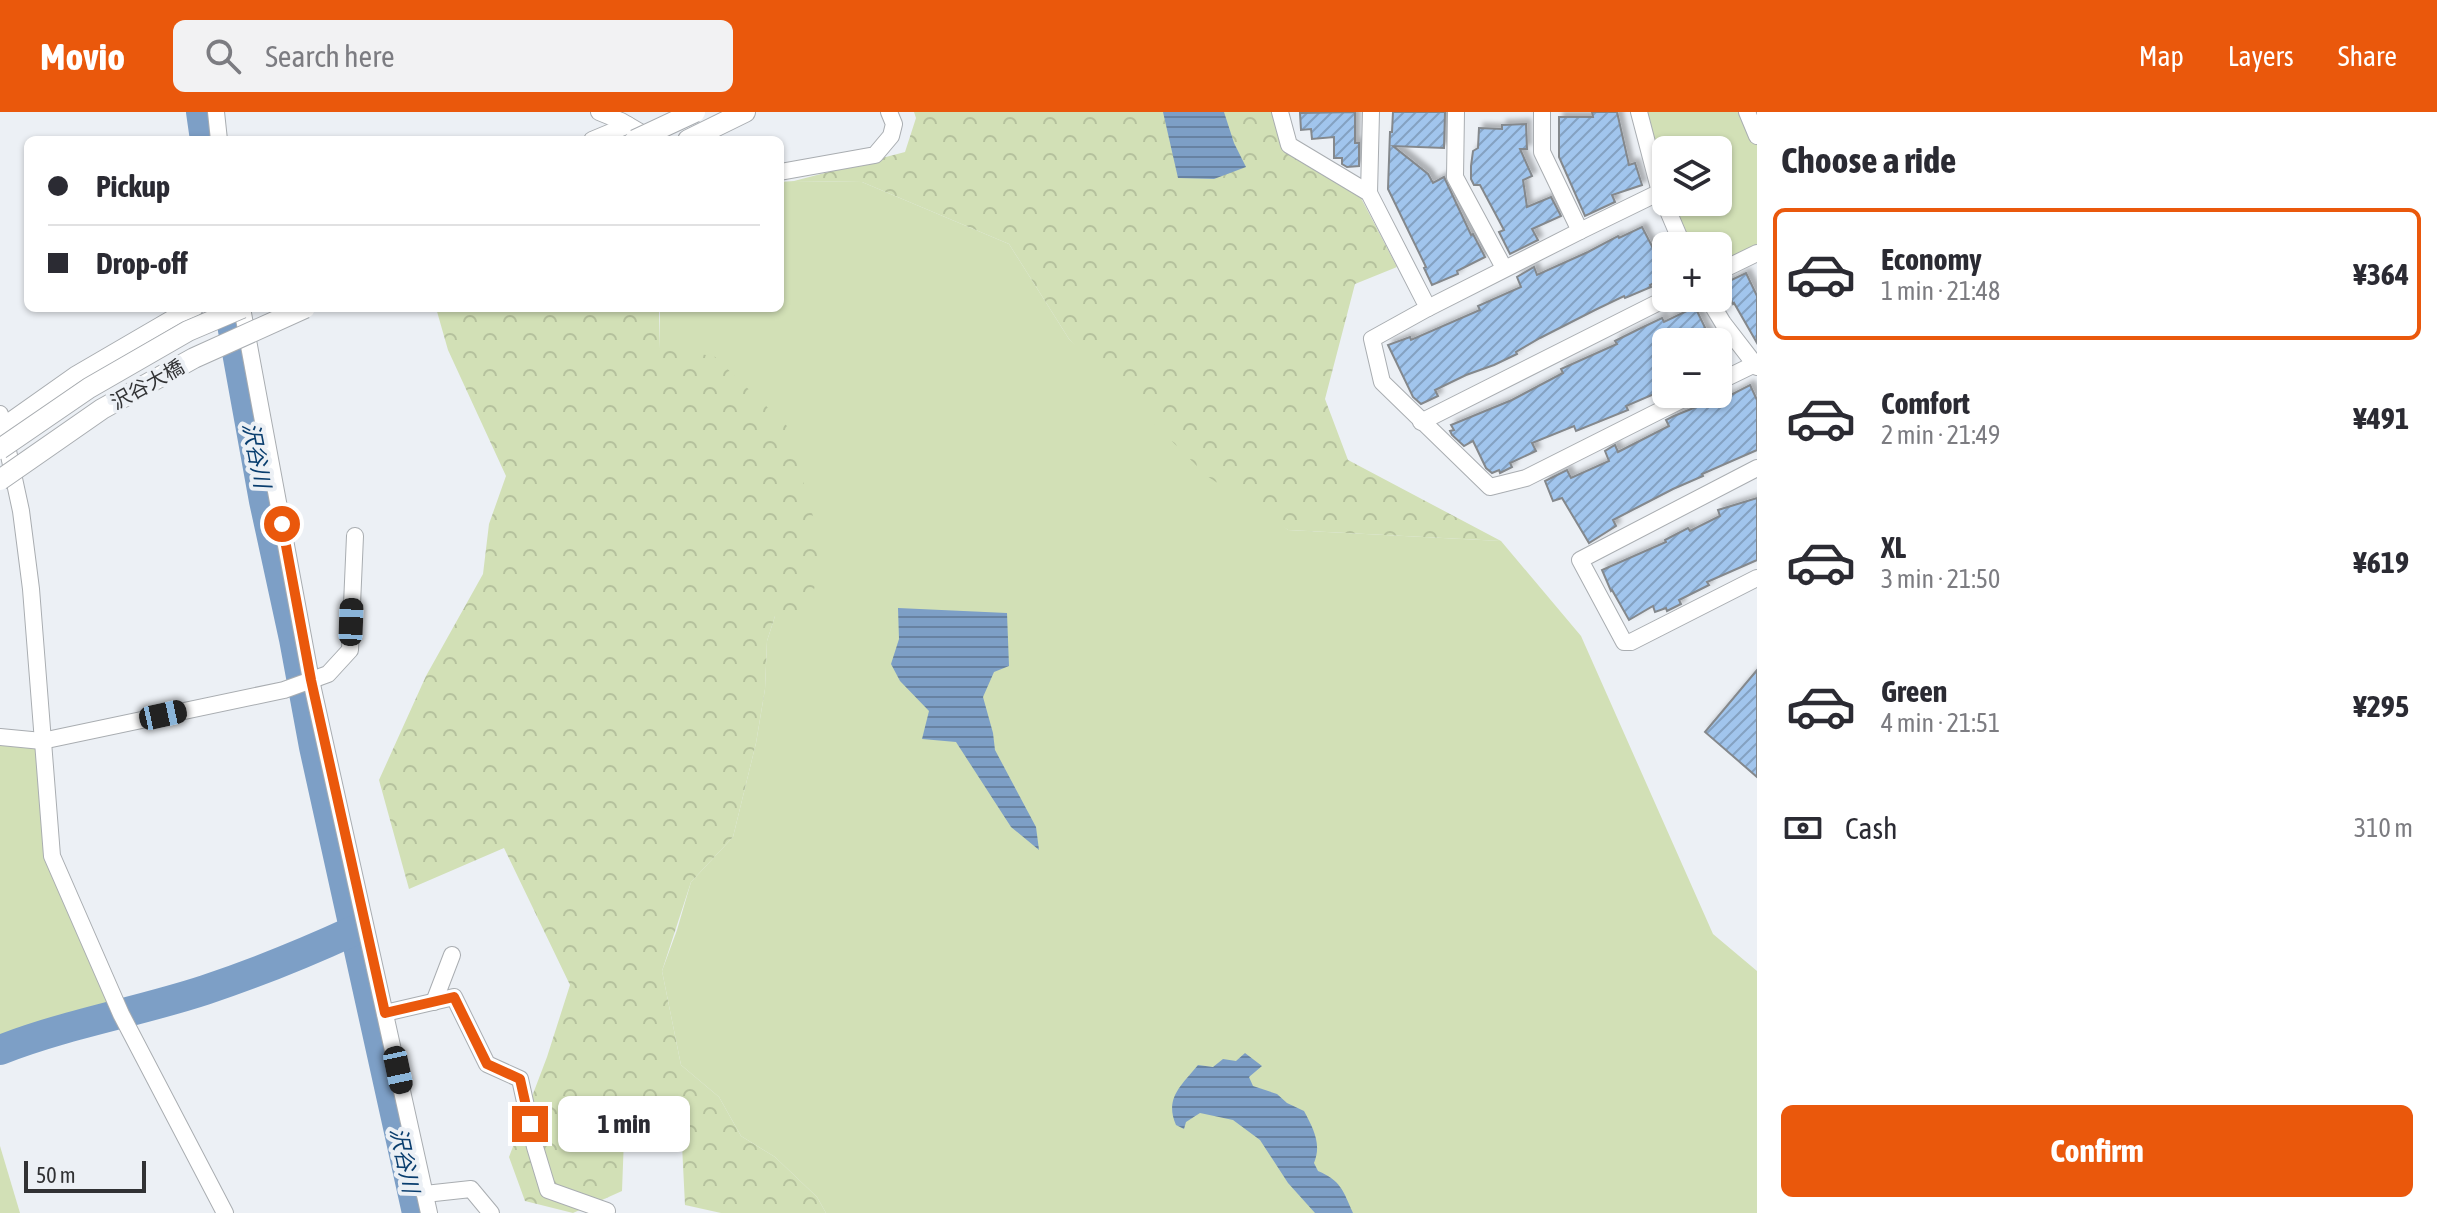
<!DOCTYPE html>
<html lang="en">
<head>
<meta charset="utf-8">
<style>
	:root { --surface:#fff; --page:#f2f2f3; --text:#2b2b33; --muted:#7c7c81; --line:#e1e1e2; --accent:#ea580c }
	body { margin:0; font-family:"Asap Condensed","Noto Sans JP",sans-serif; background:var(--page); color:var(--text); height:100vh; display:flex; flex-direction:column; font-size:30px; white-space:nowrap }
	* { box-sizing:border-box; margin:0 }
	p { font-size:26px; color:var(--muted) }
	.icon { flex:none; width:44px; height:44px; fill:none; stroke:currentColor; stroke-width:2; stroke-linecap:round; stroke-linejoin:round }
	.map { position:relative; flex:1; overflow:hidden }
	.panel { display:flex; flex-direction:column; background:var(--surface); width:680px }
	.panel>* { flex:none }
	.banner { position:absolute; left:24px; top:24px; width:760px; height:176px; border-radius:12px; box-shadow:0 2px 6px #0004; display:grid; align-content:center; height:176px; padding:0 24px; background:var(--surface) }
	.buttons { position:absolute; left:1652px; top:24px; display:grid; gap:16px }
	.buttons a { display:grid; place-items:center; width:80px; height:80px; border-radius:12px; background:var(--surface); box-shadow:0 2px 6px #0004; font-size:40px }
	.scale { position:absolute; left:24px; bottom:20px; width:122px; box-sizing:border-box; padding-left:8px; border:4px solid #313234; border-top:0; font-size:22px; line-height:28px; white-space:nowrap; color:#313234; -webkit-text-stroke:6px #ecf0f5; paint-order:stroke }
	.end { position:absolute; width:36px; height:36px; margin:-18px; border:10px solid #ea580c; background:#fff; box-shadow:0 0 0 4px #fff }
	.from { border-radius:50% }
	.bubble { position:absolute; height:56px; border-radius:12px; background:var(--surface); box-shadow:0 2px 6px #0004; font-size:26px; font-weight:700; line-height:56px; text-align:center }
	.car { position:absolute; width:24px; height:48px; margin:-24px -12px; border-radius:10px; box-shadow:0 0 6px 2px #0007; background:linear-gradient(#222 24%,#8ab4d8 0 40%,#222 0 76%,#8ab4d8 0 86%,#222 0) }
	.banner b { display:flex; align-items:center; gap:28px; height:76px; font-size:30px }
	.banner b+b { border-top:2px solid var(--line) }
	.banner i { width:20px; height:20px; background:var(--text) }
	ul { padding:0; list-style:none }
	li { display:flex; align-items:center; gap:24px; height:132px; margin:0 16px 12px; padding:0 8px; border:4px solid transparent; border-radius:12px }
	li div { flex:1 }
	li b { display:block; font-size:30px }
	li em { font-style:normal; font-weight:700 }
	li.on { border-color:var(--accent) }
	li>.icon { width:72px; height:72px; stroke-width:1.5 }
	h2 { padding:0 24px; font-size:36px; line-height:96px }
	.pay { display:flex; align-items:center; gap:20px; height:88px; padding:0 24px; font-size:30px }
	.pay p { margin-inline-start:auto }
	.button { display:flex; gap:16px; margin-top:auto; padding:16px 24px }
	.button a { flex:1; height:92px; border-radius:12px; background:var(--accent); color:#fff; font-size:32px; font-weight:700; line-height:92px; text-align:center }
	header { display:flex; align-items:center; gap:48px; box-sizing:border-box; height:112px; padding:0 40px; background:var(--accent); color:#fff }
	header strong { font-size:38px }
	nav { display:flex; gap:44px; margin-inline-start:auto; font-size:28px }
	.search { width:560px; height:72px; background:var(--page); display:flex; align-items:center; gap:20px; box-sizing:border-box; padding:0 28px; border-radius:12px; color:var(--muted); font-size:30px }
	main { display:flex; flex:1; min-height:0 }
	.map>svg:first-child { display:block }
	.green { fill:#d2e0b6; fill-rule:evenodd }
	.forest { fill:url(#forest-crowns) }
	.water { fill:url(#water-rules) }
	.lines { fill:none; stroke-linecap:round; stroke-linejoin:round }
	.river { stroke:#7d9fc6; stroke-width:30 }
	.building { fill:url(#building-hatch); stroke:#84888c; stroke-width:2; filter:url(#shadow) }
	.minor-casing { stroke:#a9adb1; stroke-width:18 }
	.tertiary-casing { stroke:#a9adb1; stroke-width:22 }
	.minor { stroke:#fff; stroke-width:16 }
	.tertiary { stroke:#fff; stroke-width:20 }
	.tertiary-bridge-casing { stroke:#a9adb1; stroke-width:22; stroke-linecap:butt }
	.tertiary-bridge { stroke:#fff; stroke-width:20 }
	.route { stroke:#ea580c; stroke-width:10 }
	.labels { text-anchor:middle; dominant-baseline:central; stroke-width:8; stroke-linejoin:round; paint-order:stroke }
	.street-label { font-size:20px; fill:#313234; stroke:#ecf0f5 }
	.water-label { font-size:22px; font-style:italic; fill:#093d6e; stroke:#ecf0f5 }
</style>
</head>
<body>
<header>
<strong>Movio</strong>
<div class="search"><svg class="icon" aria-label="search" viewBox="0 0 24 24"><circle cx="10" cy="10" r="6"/><path d="M15 15l6 6"/></svg>Search here</div>
<nav><a>Map</a><a>Layers</a><a>Share</a></nav>
</header>
<main>
<div class="map">
<svg width="1757" height="1101" viewBox="0 0 1757 1101">
	<defs>
		<pattern id="forest-crowns" width="20" height="18" patternUnits="userSpaceOnUse" patternTransform="scale(2)"><rect width="20" height="18" fill="#d2e0b6"/><path d="M2 6a3 3 0 1 1 6 0M12 15a3 3 0 1 1 6 0" fill="none" stroke="#b5c19d"/></pattern>
		<pattern id="water-rules" width="6" height="5" patternUnits="userSpaceOnUse" patternTransform="scale(2)"><rect width="6" height="5" fill="#7d9fc6"/><path d="M0 2.5h6" fill="none" stroke="#6782a2"/></pattern>
		<pattern id="building-hatch" width="6" height="6" patternUnits="userSpaceOnUse" patternTransform="scale(2)"><rect width="6" height="6" fill="#a1c5ed"/><path d="M-1 1l2-2M0 6l6-6M5 7l2-2" fill="none" stroke="#84a1c1"/></pattern>
		<filter id="shadow"><feDropShadow dx="4.5" dy="-4.5" stdDeviation="2" flood-color="#0004"/></filter>
	</defs>
	<rect width="100%" height="100%" fill="#ecf0f5"/>
	<g class="green">
		<path d="M1639,0H1747L1757,24V141L1718,160V134H1683L1660,80ZM1666,38H1718V90H1666Z"/>
		<path d="M794,69L862,70L1009,132L1069,227L1288,418L1501,429L1581,524L1713,822L1757,859V1101H826L817,1085L775,1045L741,1024L719,985L681,953L662,859L677,818L691,770L733,725L756,631L765,577L767,529L775,504L659,237L660,196H780V70Z"/>
		<path d="M0,625L42,629L52,744L121,902L0,935Z"/>
		<path d="M0,1034L20,1101H0Z"/>
	</g>
	<g class="forest">
		<path d="M914,0H1273L1283,37L1361,86L1397,155L1355,172L1325,287L1348,348L1501,429L1288,418L1207,364L1069,227L1009,132L862,70L794,69L905,40L916,6Z"/>
		<path d="M436,196H659V237L714,244L787,314L821,432L811,498L775,504L767,529L765,577L756,631L733,725L691,770L662,859L681,953L719,985L741,1024L775,1045L817,1085L826,1101H721L685,1093L682,1033L624,1026L622,1079L573,1101L525,1089L509,1045L547,945L570,873L504,736L409,777L379,668L426,564L483,462L489,412L506,364L448,238Z"/>
	</g>
	<g class="water">
		<path d="M1163,0H1224L1234,31L1246,55L1214,67L1178,66Z"/>
		<path d="M898,496L1007,501L1009,554L994,560L983,585L993,621L995,638L1036,715L1039,738L1011,715L956,630L922,627L929,599L900,569L891,552L899,527Z"/>
		<path d="M1245,941L1262,954L1249,965L1253,974L1277,982L1287,991L1304,999C1313,1016 1322,1032 1314,1051L1318,1059C1341,1069 1343,1078 1353,1101H1315L1288,1071L1260,1028L1233,1008L1200,1001L1186,1010L1184,1017L1176,1013C1164,986 1182,973 1198,953L1213,955L1223,947L1236,949Z"/>
	</g>
	<g class="lines">
		<g class="river">
			<path d="M201,0L205,28"/>
			<path d="M229,196L264,389L294,527L314,635L417,1101"/>
			<path d="M0,938C66,912 138,900 205,878C256,861 305,841 353,819"/>
		</g>
	</g>
	<g class="building">
		<path d="M1355,0V31H1359V54L1347,55L1342,52V46H1334V25L1312,27L1311,17L1301,18L1300,1Z"/>
		<path d="M1393,0H1445L1444,36L1393,34L1428,62L1433,71L1444,65L1471,123L1473,122L1485,145L1457,159L1458,162L1432,173L1424,156L1426,155L1388,77L1390,20H1392Z"/>
		<path d="M1592,0H1617L1629,53L1635,51L1642,73L1612,83L1615,90L1585,104L1559,45V5H1593Z"/>
		<path d="M1526,12L1527,37H1520L1532,64L1523,68L1527,95L1551,85L1561,104L1532,117L1538,128L1510,142L1499,120L1504,118L1480,73H1474L1471,67V54L1473,39L1478,36L1479,16L1502,17V13Z"/>
		<path d="M1642,115L1657,144L1666,139V166L1650,173L1651,175L1625,186L1624,184L1595,198L1540,226L1516,240L1517,242L1494,253L1466,263L1435,278L1438,284L1421,292L1413,285L1388,233L1410,225L1411,228L1480,198L1478,194L1521,175L1517,165L1534,155L1537,163L1588,140L1618,124L1619,126Z"/>
		<path d="M1746,161L1757,184V231L1734,191L1733,192L1723,172Z"/>
		<path d="M1695,195L1712,230H1666V272L1658,276L1659,280L1626,294L1628,298L1576,319L1574,314L1532,331L1536,339L1510,351L1512,355L1500,361L1499,358L1492,361L1486,356L1473,329L1464,334L1452,323L1450,319L1454,318L1451,313L1512,288L1563,261L1561,257L1617,232L1615,229L1637,218L1662,206L1664,210Z"/>
		<path d="M1750,273L1757,288V338L1702,362L1703,364L1673,377L1613,408L1616,414L1589,431L1562,386L1553,389L1545,369L1567,358L1571,366L1609,349L1605,339L1615,333L1618,340L1669,314L1666,308L1674,304L1718,286L1719,289Z"/>
		<path d="M1757,386V448L1707,470L1709,473L1679,488L1681,492L1667,499L1666,496L1655,500L1653,494L1629,508L1612,478L1611,479L1602,458L1666,430L1665,428L1688,416L1690,419L1720,404L1718,398Z"/>
		<path d="M1757,558V665L1705,620Z"/>
	</g>
	<g class="lines">
		<g class="minor-casing">
			<g id="minor">
				<path d="M216,0L219,28"/>
				<path d="M599,0L621,9L652,27"/>
				<path d="M1280,0L1289,33L1369,81L1428,196L1372,227L1382,270L1490,375L1526,366L1693,282"/>
				<path d="M1456,0L1455,65L1504,156"/>
				<path d="M1542,0V40L1580,119L1660,80"/>
				<path d="M1639,0L1660,80L1683,134"/>
				<path d="M1747,0L1757,24"/>
				<path d="M592,28L628,13"/>
				<path d="M780,60L875,43L891,24L894,12L889,0"/>
				<path d="M1369,81L1371,0"/>
				<path d="M1718,160L1757,141"/>
				<path d="M1708,186L1723,211L1757,255"/>
				<path d="M242,196L311,568L429,1101"/>
				<path d="M1428,196L1580,119"/>
				<path d="M1718,270L1755,252"/>
				<path d="M0,302L21,399L31,477L52,744L121,902L225,1101"/>
				<path d="M1421,310L1667,186"/>
				<path d="M3,314L75,263L178,203L195,196"/>
				<path d="M1757,356L1580,448L1624,530H1631L1757,466"/>
				<path d="M0,625L42,629L284,578L328,562L350,538L355,424"/>
				<path d="M434,890L452,843"/>
				<path d="M385,901L454,885L487,952L520,967L535,1035L548,1078L607,1099"/>
				<path d="M425,1082L471,1077L491,1101"/>
			</g>
		</g>
		<g class="tertiary-casing">
			<path id="tertiary" d="M688,28L745,0"/>
		</g>
		<use href="#minor" class="minor"/>
		<use href="#tertiary" class="tertiary"/>
		<g class="tertiary-bridge-casing">
			<g id="tertiary-bridge">
				<path d="M635,28L695,0"/>
				<path d="M0,337L89,276L188,219L242,196"/>
				<path d="M0,368L102,297L194,246L305,196"/>
			</g>
		</g>
		<use href="#tertiary-bridge" class="tertiary-bridge"/>
	</g>
	<g class="lines">
		<path class="route" d="M282,412L311,568L385,901L454,885L487,952L520,967L530,1012"/>
	</g>
	<g class="labels">
		<g class="street-label">
			<text transform="translate(147 272) rotate(-29)">沢谷大橋</text>
		</g>
		<g class="water-label">
			<text transform="translate(257 343) rotate(79)">沢谷川</text>
			<text transform="translate(405 1048) rotate(78)">沢谷川</text>
		</g>
	</g>
</svg>
<div class="buttons">
<a><svg class="icon" aria-label="layers" viewBox="0 0 24 24"><path d="M12 4l9 5-9 5-9-5zM3 14l9 5 9-5"/></svg></a>
<a>+</a>
<a>−</a>
</div>
<div class="scale">50 m</div>
<i class="end from" style="left:282px;top:412px"></i>
<i class="end" style="left:530px;top:1012px"></i>
<div class="bubble" style="left:558px;top:984px;width:132px">1 min</div>
<i class="car" style="left:351px;top:510px;rotate:2deg"></i>
<i class="car" style="left:163px;top:603px;rotate:78deg"></i>
<i class="car" style="left:398px;top:958px;rotate:168deg"></i>
<div class="banner">
<b><i class="from"></i>Pickup</b>
<b><i></i>Drop-off</b>
</div>
</div>
<section class="panel">
<h2>Choose a ride</h2>
<ul>
<li class="on"><svg class="icon" aria-label="car" viewBox="0 0 24 24"><path d="M5 17H2v-5l4-1 3-4h7l3 4 3 1v5h-3M9 17h6M6 11h13"/><circle cx="7" cy="17" r="2"/><circle cx="17" cy="17" r="2"/></svg><div><b>Economy</b><p>1 min · 21:48</p></div><em>¥364</em></li>
<li><svg class="icon" aria-label="car" viewBox="0 0 24 24"><path d="M5 17H2v-5l4-1 3-4h7l3 4 3 1v5h-3M9 17h6M6 11h13"/><circle cx="7" cy="17" r="2"/><circle cx="17" cy="17" r="2"/></svg><div><b>Comfort</b><p>2 min · 21:49</p></div><em>¥491</em></li>
<li><svg class="icon" aria-label="car" viewBox="0 0 24 24"><path d="M5 17H2v-5l4-1 3-4h7l3 4 3 1v5h-3M9 17h6M6 11h13"/><circle cx="7" cy="17" r="2"/><circle cx="17" cy="17" r="2"/></svg><div><b>XL</b><p>3 min · 21:50</p></div><em>¥619</em></li>
<li><svg class="icon" aria-label="car" viewBox="0 0 24 24"><path d="M5 17H2v-5l4-1 3-4h7l3 4 3 1v5h-3M9 17h6M6 11h13"/><circle cx="7" cy="17" r="2"/><circle cx="17" cy="17" r="2"/></svg><div><b>Green</b><p>4 min · 21:51</p></div><em>¥295</em></li>
</ul>
<div class="pay"><svg class="icon" aria-label="cash" viewBox="0 0 24 24"><path d="M3 7h18v10H3z"/><circle cx="12" cy="12" r="2"/></svg>Cash<p>310 m</p></div>
<div class="button"><a>Confirm</a></div>
</section>
</main>
</body>
</html>
